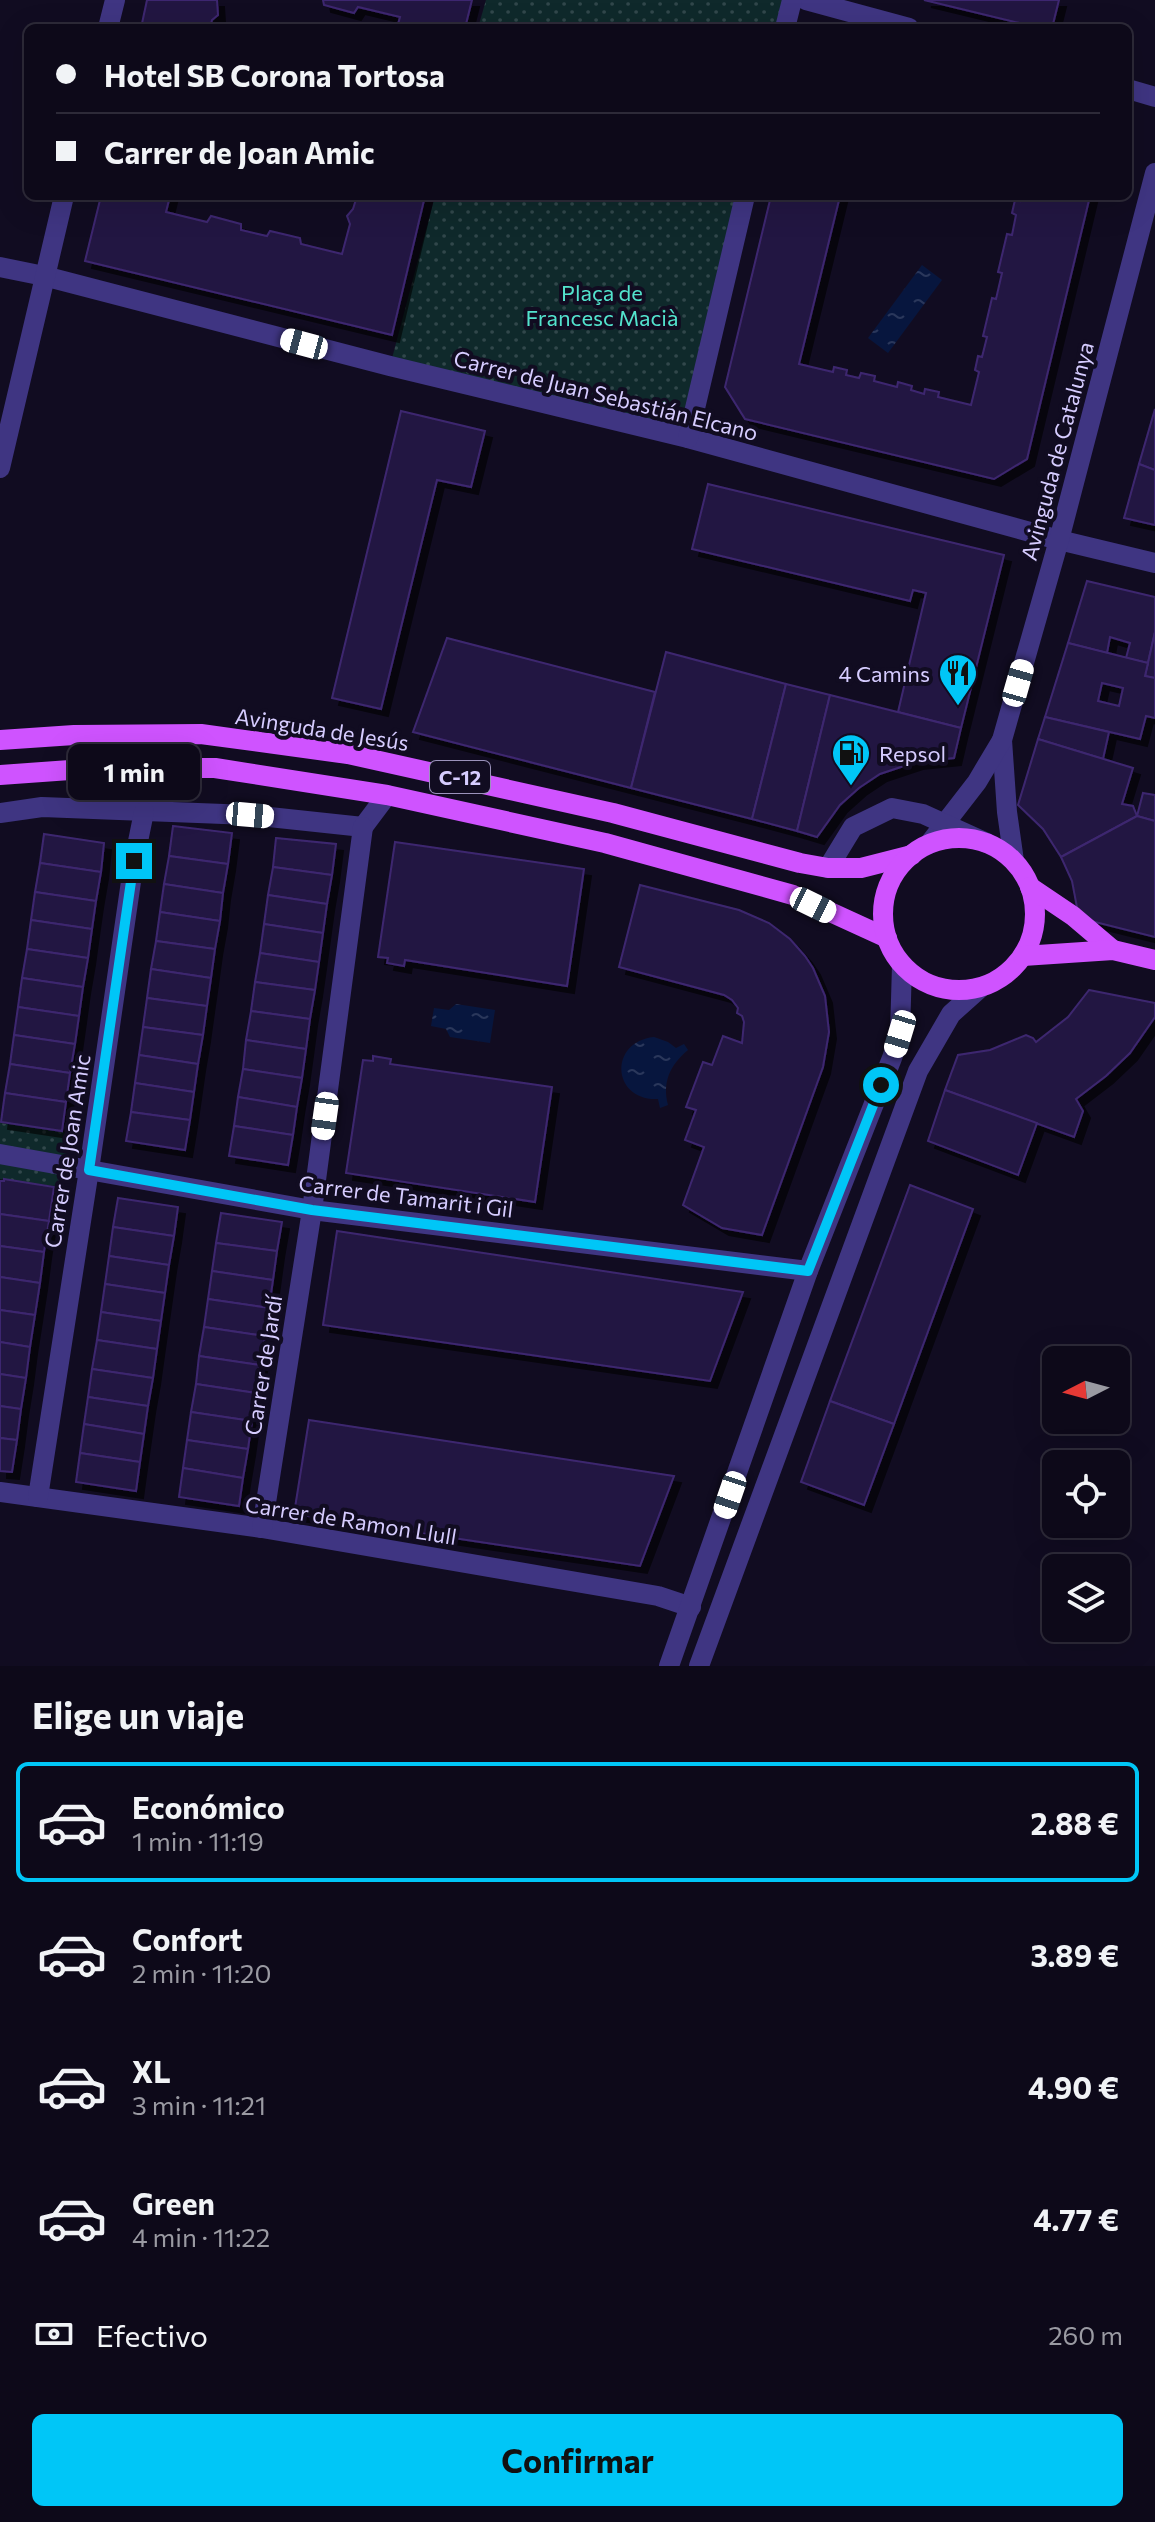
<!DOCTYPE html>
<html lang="es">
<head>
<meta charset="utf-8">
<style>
	:root { --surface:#0d0919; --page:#161222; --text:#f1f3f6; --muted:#9a9aa2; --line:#2d2a38; --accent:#00c6f7 }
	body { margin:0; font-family:Commissioner,sans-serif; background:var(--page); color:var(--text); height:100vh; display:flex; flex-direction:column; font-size:30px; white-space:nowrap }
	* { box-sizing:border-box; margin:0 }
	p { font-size:26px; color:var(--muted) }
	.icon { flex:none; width:44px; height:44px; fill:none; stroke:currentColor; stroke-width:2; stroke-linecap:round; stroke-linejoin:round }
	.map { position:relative; height:1666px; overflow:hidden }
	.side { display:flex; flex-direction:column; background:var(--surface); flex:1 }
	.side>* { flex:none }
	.guide { position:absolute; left:24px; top:24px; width:1108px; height:176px; border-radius:12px; box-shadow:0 8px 32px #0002,0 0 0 2px var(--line); display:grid; align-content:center; height:176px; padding:0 32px; background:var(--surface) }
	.needle { width:52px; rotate:264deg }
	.tools { position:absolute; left:1042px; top:1346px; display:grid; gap:16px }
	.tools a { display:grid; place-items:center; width:88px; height:88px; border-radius:12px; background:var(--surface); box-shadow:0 8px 32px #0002,0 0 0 2px var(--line); font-size:40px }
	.end { position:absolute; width:36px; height:36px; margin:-18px; border:10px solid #00c6f7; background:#111; box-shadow:0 0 0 4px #111 }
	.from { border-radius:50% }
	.bubble { position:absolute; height:56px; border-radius:12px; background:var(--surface); box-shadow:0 8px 32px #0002,0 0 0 2px var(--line); font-size:26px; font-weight:700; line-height:56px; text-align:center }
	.car { position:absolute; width:24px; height:48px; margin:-24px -12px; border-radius:10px; box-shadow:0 0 6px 2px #0007; background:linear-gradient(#fff 24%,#345 0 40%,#fff 0 76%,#345 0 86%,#fff 0) }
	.guide b { display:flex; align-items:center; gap:28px; height:76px; font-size:30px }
	.guide b+b { border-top:2px solid var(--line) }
	.guide i { width:20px; height:20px; background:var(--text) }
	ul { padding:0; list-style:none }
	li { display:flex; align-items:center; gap:24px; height:120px; margin:0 16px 12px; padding:0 16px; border:4px solid transparent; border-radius:12px }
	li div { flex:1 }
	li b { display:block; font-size:30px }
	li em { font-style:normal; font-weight:700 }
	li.current { border-color:var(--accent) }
	li>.icon { width:72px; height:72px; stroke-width:1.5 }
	h2 { padding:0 32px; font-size:36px; line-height:96px }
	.pay { display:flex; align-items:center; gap:20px; height:88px; padding:0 32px; font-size:30px }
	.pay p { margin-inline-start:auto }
	.cta { display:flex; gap:16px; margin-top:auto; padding:16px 32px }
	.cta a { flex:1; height:92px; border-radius:12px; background:var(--accent); color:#111; font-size:32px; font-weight:700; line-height:92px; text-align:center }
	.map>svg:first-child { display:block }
	.grass { fill:url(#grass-dots) }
	.water { fill:url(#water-ripples) }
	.building { fill:#241742; stroke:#3d286f; stroke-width:2; fill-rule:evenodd; filter:url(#shadow) }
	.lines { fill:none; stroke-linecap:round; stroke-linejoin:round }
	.minor { stroke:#3f3582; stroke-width:20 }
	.major { stroke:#cf53ff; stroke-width:20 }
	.route { stroke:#00c6f7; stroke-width:10 }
	.labels { text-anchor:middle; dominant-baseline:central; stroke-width:8; stroke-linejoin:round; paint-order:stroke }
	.shield { fill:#110c21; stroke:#9b92bc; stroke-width:2 }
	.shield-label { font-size:20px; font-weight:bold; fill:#d6ccff }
	.park-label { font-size:22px; fill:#53e3cd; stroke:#110c21 }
	.street-label { font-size:22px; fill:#d6ccff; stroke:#110c21 }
	.poi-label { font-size:22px; fill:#d6ccff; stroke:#110c21; text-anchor:end }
</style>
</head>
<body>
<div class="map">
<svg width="1155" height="1666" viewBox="0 0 1155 1666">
	<defs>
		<pattern id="grass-dots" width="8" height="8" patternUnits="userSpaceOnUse" patternTransform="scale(2)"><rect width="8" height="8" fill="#0f292b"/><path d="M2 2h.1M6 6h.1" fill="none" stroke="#31474b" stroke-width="1.8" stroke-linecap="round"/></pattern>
		<pattern id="water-ripples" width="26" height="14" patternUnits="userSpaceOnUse" patternTransform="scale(2)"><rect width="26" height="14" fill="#07163e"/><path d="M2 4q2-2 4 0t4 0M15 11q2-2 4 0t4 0" fill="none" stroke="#2a375b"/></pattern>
		<filter id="shadow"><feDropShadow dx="7" dy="7" stdDeviation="0" flood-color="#0009"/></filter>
	</defs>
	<rect width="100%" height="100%" fill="#110c21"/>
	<g class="grass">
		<path d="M486,0H792L785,28H478Z"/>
		<path d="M435,196H745L688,438L390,366Z"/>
		<path d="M0,1123L69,1133L62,1187L0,1179Z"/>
	</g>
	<g class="water">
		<path d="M922,265L942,280L888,353L868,338Z"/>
		<path d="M456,1004L495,1010L490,1043L450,1037L446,1029L431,1026L434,1008L449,1010Z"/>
		<path d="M654,1037L668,1042L676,1048L684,1044L688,1050C670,1065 662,1082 668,1105L660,1108L658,1099C612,1101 608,1042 654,1037Z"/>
	</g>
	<g class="building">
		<path d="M147,0H217L218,15L212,20L210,28H141Z"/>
		<path d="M323,0H472L465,28H397L400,17L358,7L354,13L324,5Z"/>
		<path d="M924,0H1059L1052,28H1040Z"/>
		<path d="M101,196H170L166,212L207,222L211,216L241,224V230L267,236L270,231L300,238L301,244L342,254L350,224L347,216L353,209L357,196H425L392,335L85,261Z"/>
		<path d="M771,196H840L799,364L833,372L834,367L847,370L846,375L859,378L861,373L875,376L874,381L897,387L898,382L912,386L911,390L924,394L925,389L939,392L938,397L971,405L979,372L975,370L978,356L982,357L987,337L983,336L992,298L996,299L1002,273L998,272L1007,234L1012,235L1016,215L1012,213L1015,200L1020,201L1021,196H1090L1027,459L994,479L745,419L725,387Z"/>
		<path d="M1155,409V470L1139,464Z"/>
		<path d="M401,411L485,431L471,487L437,480L381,709L332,698Z"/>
		<path d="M1139,464L1155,470V525L1124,518Z"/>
		<path d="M708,484L1004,555L961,728L898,712L926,593L913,590L910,601L692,549Z"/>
		<path d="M1087,581L1155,597V632L1148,663L1126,658L1130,643L1110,637L1107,653L1068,643Z"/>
		<path d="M1155,632V678L1145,676Z"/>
		<path d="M447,638L655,692L631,788L413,732Z"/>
		<path d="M1068,643L1148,663L1145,676L1155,678V718L1146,716L1140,739L1045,717ZM1102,683L1123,688L1119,706L1098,701Z"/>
		<path d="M666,652L786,684L752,819L631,788Z"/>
		<path d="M786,684L830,695L797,831L752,819Z"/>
		<path d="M830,695L961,728L954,758L916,762L880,774L859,788L840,805L817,837L797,831Z"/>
		<path d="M1045,717L1109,732L1103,759L1038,739Z"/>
		<path d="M1038,739L1133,768L1122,804L1133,806L1137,816L1061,857L1043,829L1018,805Z"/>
		<path d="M1143,793L1155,795V821L1137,816Z"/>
		<path d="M1137,816L1155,821V937L1079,918L1072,881L1061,857Z"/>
		<path d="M173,826L232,833L228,864L169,856Z"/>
		<path d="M44,834L104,843L101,872L40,863Z"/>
		<path d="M276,838L336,844L332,875L273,867Z"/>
		<path d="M395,842L584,869L567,986L405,960L404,966L387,963L388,958L378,957Z"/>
		<path d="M169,856L228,864L223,893L164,884Z"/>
		<path d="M40,863L101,872L96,901L35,892Z"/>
		<path d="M273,867L332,875L327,904L268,895Z"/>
		<path d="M164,884L223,893L220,921L160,912Z"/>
		<path d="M640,885L739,910L769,923L790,939L805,956L813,968L825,996L829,1032L823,1067L762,1235L722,1228L683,1205L704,1147L685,1140L696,1110L686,1107L703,1062L712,1065L723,1036L742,1043L744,1022L742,1016L737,1013L738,1008L732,1000L724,995L619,967Z"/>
		<path d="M35,892L96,901L92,929L31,920Z"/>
		<path d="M268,895L327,904L323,933L264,924Z"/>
		<path d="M160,912L220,921L215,949L156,941Z"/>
		<path d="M31,920L92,929L88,958L27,949Z"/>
		<path d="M264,924L323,933L319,962L260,953Z"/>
		<path d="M156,941L215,949L211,978L151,969Z"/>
		<path d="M27,949L88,958L83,987L22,978Z"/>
		<path d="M260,953L319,962L315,990L255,982Z"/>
		<path d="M151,969L211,978L207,1006L147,998Z"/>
		<path d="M22,978L83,987L79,1016L18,1007Z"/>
		<path d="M255,982L315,990L310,1019L251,1011Z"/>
		<path d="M1089,990L1155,1003V1017L1130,1053L1106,1076L1076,1099L1083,1111L1074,1137L945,1090L958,1055L990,1050L1026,1035L1033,1038L1036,1042L1068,1017Z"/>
		<path d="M147,998L207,1006L203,1035L143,1027Z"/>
		<path d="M18,1007L79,1016L75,1044L14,1035Z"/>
		<path d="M251,1011L310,1019L306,1049L246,1040Z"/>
		<path d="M143,1027L203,1035L198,1064L139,1055Z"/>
		<path d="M14,1035L75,1044L70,1073L10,1064Z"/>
		<path d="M246,1040L306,1049L302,1078L243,1069Z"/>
		<path d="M139,1055L198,1064L194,1092L135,1083Z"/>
		<path d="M373,1056L391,1059L390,1064L552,1087L535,1202L346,1173L363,1060L373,1061Z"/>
		<path d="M10,1064L70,1073L66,1102L5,1093Z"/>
		<path d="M243,1069L302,1078L297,1107L238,1097Z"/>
		<path d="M135,1083L194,1092L190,1120L131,1112Z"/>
		<path d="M945,1090L1037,1123L1018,1175L928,1141Z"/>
		<path d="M5,1093L66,1102L62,1131L1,1122Z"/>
		<path d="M238,1097L297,1107L293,1135L234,1126Z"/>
		<path d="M131,1112L190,1120L185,1150L126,1141Z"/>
		<path d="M234,1126L293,1135L288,1165L229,1156Z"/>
		<path d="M4,1179L54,1187L49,1221L0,1214V1181H4Z"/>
		<path d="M910,1185L973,1209L894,1424L830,1401Z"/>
		<path d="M118,1198L178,1207L174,1236L113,1227Z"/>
		<path d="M221,1213L282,1222L277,1251L216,1243Z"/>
		<path d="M0,1214L49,1221L44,1252L0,1246Z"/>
		<path d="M113,1227L174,1236L169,1265L109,1256Z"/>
		<path d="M337,1231L743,1292L710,1381L323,1325Z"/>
		<path d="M216,1243L277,1251L273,1280L212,1271Z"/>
		<path d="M0,1246L44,1252L40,1283L0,1277Z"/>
		<path d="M109,1256L169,1265L165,1293L105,1284Z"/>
		<path d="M212,1271L273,1280L269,1308L208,1299Z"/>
		<path d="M0,1277L40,1283L35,1315L0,1310Z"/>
		<path d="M105,1284L165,1293L161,1321L101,1312Z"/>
		<path d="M208,1299L269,1308L265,1336L204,1327Z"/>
		<path d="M0,1310L35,1315L30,1347L0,1342Z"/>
		<path d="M101,1312L161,1321L157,1349L97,1340Z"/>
		<path d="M204,1327L265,1336L260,1365L199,1356Z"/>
		<path d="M97,1340L157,1349L153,1378L92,1369Z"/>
		<path d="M0,1342L30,1347L26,1378L0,1374Z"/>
		<path d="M199,1356L260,1365L256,1393L196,1384Z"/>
		<path d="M92,1369L153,1378L148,1406L88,1397Z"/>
		<path d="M0,1374L26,1378L21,1409L0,1406Z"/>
		<path d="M196,1384L256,1393L252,1421L191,1412Z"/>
		<path d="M88,1397L148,1406L144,1434L84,1424Z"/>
		<path d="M830,1401L894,1424L864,1505L801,1482Z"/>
		<path d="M0,1406L21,1409L17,1440L0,1438Z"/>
		<path d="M191,1412L252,1421L248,1449L187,1440Z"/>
		<path d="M309,1420L674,1476L640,1566L294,1514Z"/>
		<path d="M84,1424L144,1434L140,1462L80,1453Z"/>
		<path d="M0,1438L17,1440L12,1472L0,1471Z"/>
		<path d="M187,1440L248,1449L243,1478L183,1468Z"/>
		<path d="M80,1453L140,1462L136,1491L76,1482Z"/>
		<path d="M183,1468L243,1478L239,1506L179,1497Z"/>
	</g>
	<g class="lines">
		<g class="minor">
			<path d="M806,0L909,28"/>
			<path d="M108,28L115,0"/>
			<path d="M785,28L792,0"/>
			<path d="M1128,89L1155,97"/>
			<path d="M0,267L44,276L390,366L688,438L1059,540L1155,563"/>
			<path d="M688,438L745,196"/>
			<path d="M0,468L64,196"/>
			<path d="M1002,740L1007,812L1014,861"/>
			<path d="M0,813L42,807L119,810L250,815L363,827"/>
			<path d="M363,827L387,795"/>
			<path d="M929,844L977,782L1002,740L1059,540L1155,173"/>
			<path d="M828,868L853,827L892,808L923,814L987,843"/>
			<path d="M0,1154L312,1210L808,1271"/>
			<path d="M0,1492L262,1528L658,1596L691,1607"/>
			<path d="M38,1497L89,1170L134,861L144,812"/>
			<path d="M262,1528L312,1210L363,827"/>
			<path d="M669,1666L808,1271L892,1058L900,1034L902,965"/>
			<path d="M699,1666L918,1071L951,1014L980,988"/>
		</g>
		<g class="major">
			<path d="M0,740L74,735L201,734L348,754L613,813L800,863L828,868H861L912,855"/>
			<path d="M0,775L98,768H215L387,795L605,843L793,895L887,938"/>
			<circle cx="959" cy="914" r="76"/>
			<path d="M1030,887L1073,916L1113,950"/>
			<path d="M1023,956L1113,950L1155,960"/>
		</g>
	</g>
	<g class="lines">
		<path class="route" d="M134,861L89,1170L312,1210L808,1271L881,1085"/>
	</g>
	<defs>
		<g id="restaurant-pin" transform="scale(2)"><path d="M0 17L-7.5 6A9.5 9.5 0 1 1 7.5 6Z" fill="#00c6f7" stroke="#110c21"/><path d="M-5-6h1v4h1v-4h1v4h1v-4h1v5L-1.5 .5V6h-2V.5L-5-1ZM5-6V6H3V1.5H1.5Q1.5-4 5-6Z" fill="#111"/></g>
		<g id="fuel-pin" transform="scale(2)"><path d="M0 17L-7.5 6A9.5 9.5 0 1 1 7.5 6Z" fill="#00c6f7" stroke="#110c21"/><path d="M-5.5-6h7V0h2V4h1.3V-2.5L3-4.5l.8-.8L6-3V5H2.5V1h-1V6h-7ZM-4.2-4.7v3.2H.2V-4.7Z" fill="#111"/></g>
	</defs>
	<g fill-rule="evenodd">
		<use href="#restaurant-pin" x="958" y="673"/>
		<use href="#fuel-pin" x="851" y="753"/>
	</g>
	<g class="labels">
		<rect class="shield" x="430" y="761" width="60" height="32" rx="6"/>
		<g class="shield-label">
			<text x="460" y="777">C-12</text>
		</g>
		<g class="park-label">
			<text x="602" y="292">Plaça de<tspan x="602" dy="25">Francesc Macià</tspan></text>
		</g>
		<g class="street-label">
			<text transform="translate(606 395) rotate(14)">Carrer de Juan Sebastián Elcano</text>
			<text transform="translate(1057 451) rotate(-75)">Avinguda de Catalunya</text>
			<text transform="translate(322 729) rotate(9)">Avinguda de Jesús</text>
			<text transform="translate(67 1151) rotate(-81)">Carrer de Joan Amic</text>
			<text transform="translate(406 1196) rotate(7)">Carrer de Tamarit i Gil</text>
			<text transform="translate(263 1365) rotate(-81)">Carrer de Jardí</text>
			<text transform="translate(351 1520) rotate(9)">Carrer de Ramon Llull</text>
		</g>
		<g class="poi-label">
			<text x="930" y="673">4 Camins</text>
			<text x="879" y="753" text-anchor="start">Repsol</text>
		</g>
	</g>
</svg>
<div class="tools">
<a><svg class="needle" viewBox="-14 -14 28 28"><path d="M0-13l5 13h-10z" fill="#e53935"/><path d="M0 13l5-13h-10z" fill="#9a9aa2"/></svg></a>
<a><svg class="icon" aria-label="locate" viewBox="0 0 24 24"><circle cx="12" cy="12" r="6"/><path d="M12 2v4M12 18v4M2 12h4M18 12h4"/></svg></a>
<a><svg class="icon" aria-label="layers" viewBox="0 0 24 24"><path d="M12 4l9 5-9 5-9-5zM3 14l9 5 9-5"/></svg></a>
</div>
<i class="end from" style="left:881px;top:1085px"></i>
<i class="end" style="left:134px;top:861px"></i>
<div class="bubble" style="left:68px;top:744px;width:132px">1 min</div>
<i class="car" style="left:304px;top:344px;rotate:285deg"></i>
<i class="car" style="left:1018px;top:683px;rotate:16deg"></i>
<i class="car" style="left:250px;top:815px;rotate:95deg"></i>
<i class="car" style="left:813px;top:905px;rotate:116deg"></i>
<i class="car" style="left:900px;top:1034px;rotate:197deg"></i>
<i class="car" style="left:325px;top:1116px;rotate:188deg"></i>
<i class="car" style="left:730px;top:1495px;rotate:199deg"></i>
<div class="guide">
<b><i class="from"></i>Hotel SB Corona Tortosa</b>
<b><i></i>Carrer de Joan Amic</b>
</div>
</div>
<section class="side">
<h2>Elige un viaje</h2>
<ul>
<li class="current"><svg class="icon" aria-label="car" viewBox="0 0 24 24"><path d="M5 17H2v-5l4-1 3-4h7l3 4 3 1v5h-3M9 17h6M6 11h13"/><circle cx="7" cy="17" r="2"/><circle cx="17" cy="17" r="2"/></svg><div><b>Económico</b><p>1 min · 11:19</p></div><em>2.88 €</em></li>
<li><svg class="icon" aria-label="car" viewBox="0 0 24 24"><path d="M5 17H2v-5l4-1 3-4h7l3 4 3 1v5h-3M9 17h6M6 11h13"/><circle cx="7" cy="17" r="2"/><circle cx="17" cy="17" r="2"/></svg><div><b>Confort</b><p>2 min · 11:20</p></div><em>3.89 €</em></li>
<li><svg class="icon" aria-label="car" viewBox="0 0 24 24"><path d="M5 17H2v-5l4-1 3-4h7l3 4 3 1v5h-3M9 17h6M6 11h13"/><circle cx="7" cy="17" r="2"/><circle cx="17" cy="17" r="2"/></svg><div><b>XL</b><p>3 min · 11:21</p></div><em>4.90 €</em></li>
<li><svg class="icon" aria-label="car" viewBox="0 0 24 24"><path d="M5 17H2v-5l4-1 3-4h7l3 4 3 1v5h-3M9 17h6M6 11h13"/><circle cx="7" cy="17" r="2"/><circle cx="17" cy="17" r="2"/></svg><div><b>Green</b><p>4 min · 11:22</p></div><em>4.77 €</em></li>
</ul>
<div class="pay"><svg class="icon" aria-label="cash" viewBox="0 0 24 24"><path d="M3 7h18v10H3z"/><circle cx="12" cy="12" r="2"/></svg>Efectivo<p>260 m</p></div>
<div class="cta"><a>Confirmar</a></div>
</section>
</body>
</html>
